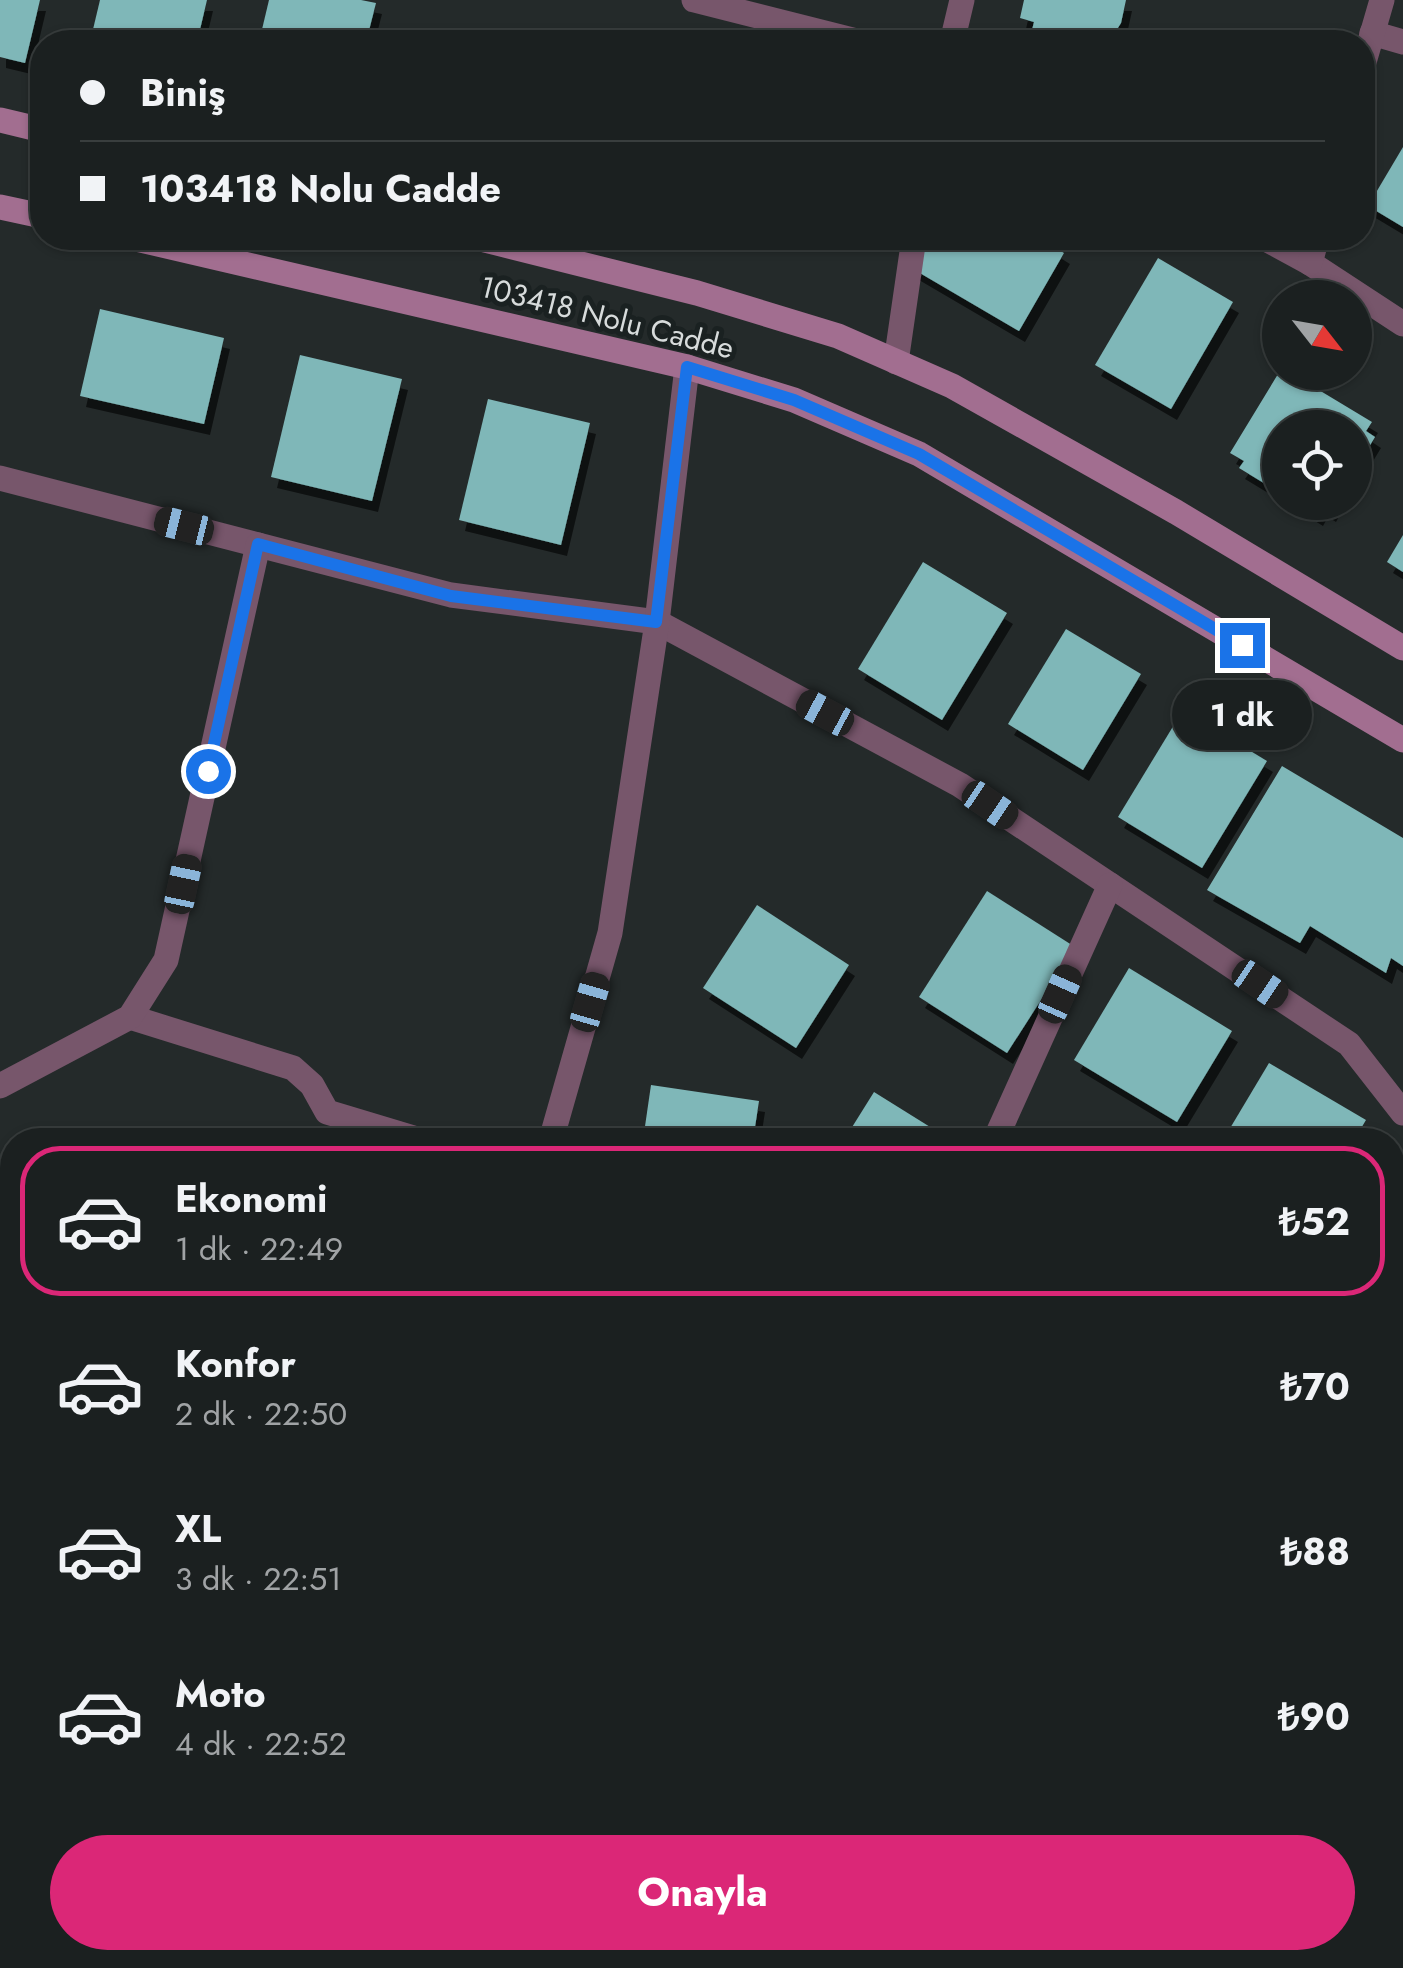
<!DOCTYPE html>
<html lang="tr">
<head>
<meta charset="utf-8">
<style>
	:root { --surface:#1b2020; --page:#282d2d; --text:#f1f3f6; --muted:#a0a3a5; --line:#393e3e; --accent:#db2777 }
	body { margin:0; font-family:Jost,sans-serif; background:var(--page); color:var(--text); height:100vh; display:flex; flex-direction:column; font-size:38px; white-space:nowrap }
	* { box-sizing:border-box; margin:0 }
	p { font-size:32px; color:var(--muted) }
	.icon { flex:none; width:55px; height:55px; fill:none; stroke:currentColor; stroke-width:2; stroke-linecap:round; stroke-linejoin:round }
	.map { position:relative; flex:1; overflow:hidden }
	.panel { position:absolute; left:0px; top:1128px; width:1405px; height:842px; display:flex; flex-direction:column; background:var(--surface); border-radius:40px 40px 0 0; box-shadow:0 2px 8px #0004,0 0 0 2px var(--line) }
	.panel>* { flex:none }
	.top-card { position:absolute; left:30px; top:30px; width:1345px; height:220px; border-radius:40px; box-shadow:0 2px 8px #0004,0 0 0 2px var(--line); display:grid; align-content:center; height:220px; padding:0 50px; background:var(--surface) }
	.needle { width:65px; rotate:121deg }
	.fabs { position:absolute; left:1262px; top:280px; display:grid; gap:20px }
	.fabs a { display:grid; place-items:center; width:110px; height:110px; border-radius:50%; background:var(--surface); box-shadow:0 2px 8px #0004,0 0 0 2px var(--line); font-size:50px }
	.end { position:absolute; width:45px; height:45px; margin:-22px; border:12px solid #1a73e8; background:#fff; box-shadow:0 0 0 5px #fff }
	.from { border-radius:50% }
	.bubble { position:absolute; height:70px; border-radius:35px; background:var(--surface); box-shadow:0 2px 8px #0004,0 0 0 2px var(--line); font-size:32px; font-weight:700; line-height:70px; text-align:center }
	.car { position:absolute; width:30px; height:60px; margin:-30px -15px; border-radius:12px; box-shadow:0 0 8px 2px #0007; background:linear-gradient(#222 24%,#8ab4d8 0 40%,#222 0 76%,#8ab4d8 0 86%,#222 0) }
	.top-card b { display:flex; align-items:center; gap:35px; height:95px; font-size:38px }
	.top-card b+b { border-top:2px solid var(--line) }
	.top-card i { width:25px; height:25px; background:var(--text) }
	ul { padding:18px 0 0; list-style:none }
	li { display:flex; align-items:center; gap:30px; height:150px; margin:0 20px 15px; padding:0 30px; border:5px solid transparent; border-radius:40px }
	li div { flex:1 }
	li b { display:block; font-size:38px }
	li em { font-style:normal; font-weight:700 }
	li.current { border-color:var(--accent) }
	li>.icon { width:90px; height:90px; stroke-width:1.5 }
	.primary-button { display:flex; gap:20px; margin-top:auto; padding:20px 50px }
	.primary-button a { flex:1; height:115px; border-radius:60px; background:var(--accent); color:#fff; font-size:40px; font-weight:700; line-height:115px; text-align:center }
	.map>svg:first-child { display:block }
	.building { fill:#7fb7b8; filter:url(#shadow) }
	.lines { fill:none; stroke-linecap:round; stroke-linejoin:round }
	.lane { stroke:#77566b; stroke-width:22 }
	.street { stroke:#77566b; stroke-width:25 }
	.secondary { stroke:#a26e90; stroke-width:25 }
	.route { stroke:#1a73e8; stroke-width:12 }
	.labels { text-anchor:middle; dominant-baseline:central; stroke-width:10; stroke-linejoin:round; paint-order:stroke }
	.street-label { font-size:30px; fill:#d7dbdb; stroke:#1a2121 }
</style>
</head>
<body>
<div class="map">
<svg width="1403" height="1968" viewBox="0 0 1403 1968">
	<defs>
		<filter id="shadow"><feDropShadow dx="6" dy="11" stdDeviation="0" flood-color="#0009"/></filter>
	</defs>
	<rect width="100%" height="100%" fill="#242a2a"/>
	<g class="building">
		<path d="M0,0H40L25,63L0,57Z"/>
		<path d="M100,0H207L197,42H90Z"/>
		<path d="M269,0H361L376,3L366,42H259Z"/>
		<path d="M1024,0H1126L1121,23L1109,42H1029L1034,22L1020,18Z"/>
		<path d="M1403,147V227L1368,206Z"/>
		<path d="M932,238H1051L1048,243L1064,253L1019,331L913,269Z"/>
		<path d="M1158,258L1233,302L1171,409L1095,365Z"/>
		<path d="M100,309L224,338L204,424L80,396Z"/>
		<path d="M300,355L402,379L372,501L271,477Z"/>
		<path d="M1278,374L1291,381L1294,375L1372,422L1366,431L1375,437L1355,470V428H1280V493L1239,468L1244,461L1230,453Z"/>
		<path d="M488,399L590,423L561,545L459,520Z"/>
		<path d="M1296,502H1335L1330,511L1322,506L1317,515Z"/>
		<path d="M1403,535V572L1387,562Z"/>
		<path d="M923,562L1007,613L942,720L858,669Z"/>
		<path d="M1066,629L1141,674L1083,770L1008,724Z"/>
		<path d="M1183,710L1267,761L1202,868L1118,817Z"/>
		<path d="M1282,766L1403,838V966L1391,958L1386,973L1310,926L1300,943L1207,890Z"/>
		<path d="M987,891L1075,947L1007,1053L919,997Z"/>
		<path d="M757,905L849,965L796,1048L703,988Z"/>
		<path d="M1129,968L1232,1031L1177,1122L1074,1060Z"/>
		<path d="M1269,1063L1366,1120L1354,1140H1223Z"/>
		<path d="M651,1085L759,1101L753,1140H643Z"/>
		<path d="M874,1092L951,1140H844Z"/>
		<path d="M1392,1224L1403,1229V1249L1392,1272Z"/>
		<path d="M0,1393L12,1416V1425L0,1431Z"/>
		<path d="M1403,1436V1465L1392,1459Z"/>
		<path d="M12,1553V1701L0,1708V1561Z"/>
		<path d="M1392,1635L1403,1640V1761L1392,1783Z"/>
		<path d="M12,1832V1937L0,1918V1841Z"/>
		<path d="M1392,1949L1403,1954V1968H1368L1373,1958H1392Z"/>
		<path d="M164,1958H193L209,1968H157Z"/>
		<path d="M644,1958H755L753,1968H642Z"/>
		<path d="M883,1958H992L990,1968H880Z"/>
		<path d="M1151,1958H1220L1227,1968H1135Z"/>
	</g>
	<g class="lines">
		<path class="lane" d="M1392,1491L1403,1497"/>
		<g class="street">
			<path d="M694,0L861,42"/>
			<path d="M1372,33L1403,42"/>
			<path d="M952,42L962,0"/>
			<path d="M1362,69L1382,0"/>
			<path d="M1264,238L1310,263L1403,324"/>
			<path d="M1310,263L1317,238"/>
			<path d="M896,362L914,238"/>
			<path d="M0,478L451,595L657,622L960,785L1349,1044L1403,1113"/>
			<path d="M130,1017L293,1068L312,1085L327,1112L420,1140"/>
			<path d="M0,1086L130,1017L166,960L258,545"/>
			<path d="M551,1140L610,933L657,622L687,367"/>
			<path d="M995,1140L1110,885"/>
			<path d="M0,1171L12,1193"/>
			<path d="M0,1271L12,1266"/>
			<path d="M1392,1291L1403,1270"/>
			<path d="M1392,1562L1403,1567"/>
			<path d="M0,1781L12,1774"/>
			<path d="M333,1968L336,1958"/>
			<path d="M1009,1968L1010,1958"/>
		</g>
		<g class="secondary">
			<path d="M0,120L42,130"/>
			<path d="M0,207L42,216"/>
			<path d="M132,238L687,367L794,400L919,454L1403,740"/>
			<path d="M477,238L697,293L838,336L952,386L1176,512L1403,648"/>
		</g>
	</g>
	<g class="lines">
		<path class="route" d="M208,771L258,544L451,596L656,622L687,367L794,400L919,454L1242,645"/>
	</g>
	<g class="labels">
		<g class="street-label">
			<text transform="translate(607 317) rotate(14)">103418 Nolu Cadde</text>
		</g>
	</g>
</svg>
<div class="fabs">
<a><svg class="needle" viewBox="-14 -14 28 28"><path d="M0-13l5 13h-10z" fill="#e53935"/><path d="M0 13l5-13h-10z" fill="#a0a3a5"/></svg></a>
<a><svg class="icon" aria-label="locate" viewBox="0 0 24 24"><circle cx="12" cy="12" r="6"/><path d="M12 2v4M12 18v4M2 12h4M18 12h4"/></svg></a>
</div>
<i class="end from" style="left:208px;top:771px"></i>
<i class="end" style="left:1242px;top:645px"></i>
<div class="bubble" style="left:1172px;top:680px;width:140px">1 dk</div>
<i class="car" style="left:184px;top:526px;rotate:284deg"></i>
<i class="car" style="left:825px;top:713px;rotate:298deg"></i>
<i class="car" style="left:990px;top:805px;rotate:124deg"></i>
<i class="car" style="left:183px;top:884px;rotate:12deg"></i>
<i class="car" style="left:1260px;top:984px;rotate:124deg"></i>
<i class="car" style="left:1060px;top:994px;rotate:24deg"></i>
<i class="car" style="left:590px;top:1002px;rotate:16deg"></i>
<div class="top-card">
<b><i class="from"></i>Biniş</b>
<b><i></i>103418 Nolu Cadde</b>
</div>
<section class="panel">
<ul>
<li class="current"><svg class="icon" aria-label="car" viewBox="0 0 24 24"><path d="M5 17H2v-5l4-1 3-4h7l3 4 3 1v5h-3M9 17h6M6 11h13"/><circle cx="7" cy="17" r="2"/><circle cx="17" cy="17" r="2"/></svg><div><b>Ekonomi</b><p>1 dk · 22:49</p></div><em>₺52</em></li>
<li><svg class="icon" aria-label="car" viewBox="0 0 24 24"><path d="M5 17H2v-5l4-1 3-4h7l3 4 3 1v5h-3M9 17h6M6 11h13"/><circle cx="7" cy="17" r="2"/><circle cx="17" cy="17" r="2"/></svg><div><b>Konfor</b><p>2 dk · 22:50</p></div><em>₺70</em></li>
<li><svg class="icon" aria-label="car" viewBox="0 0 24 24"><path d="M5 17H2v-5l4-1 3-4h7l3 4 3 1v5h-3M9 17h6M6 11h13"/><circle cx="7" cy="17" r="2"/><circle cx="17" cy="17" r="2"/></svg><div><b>XL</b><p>3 dk · 22:51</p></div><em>₺88</em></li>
<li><svg class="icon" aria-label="car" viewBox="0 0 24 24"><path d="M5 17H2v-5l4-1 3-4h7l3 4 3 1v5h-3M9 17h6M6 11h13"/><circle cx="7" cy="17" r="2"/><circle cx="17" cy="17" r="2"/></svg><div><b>Moto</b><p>4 dk · 22:52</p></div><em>₺90</em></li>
</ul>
<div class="primary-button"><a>Onayla</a></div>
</section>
</div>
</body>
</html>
